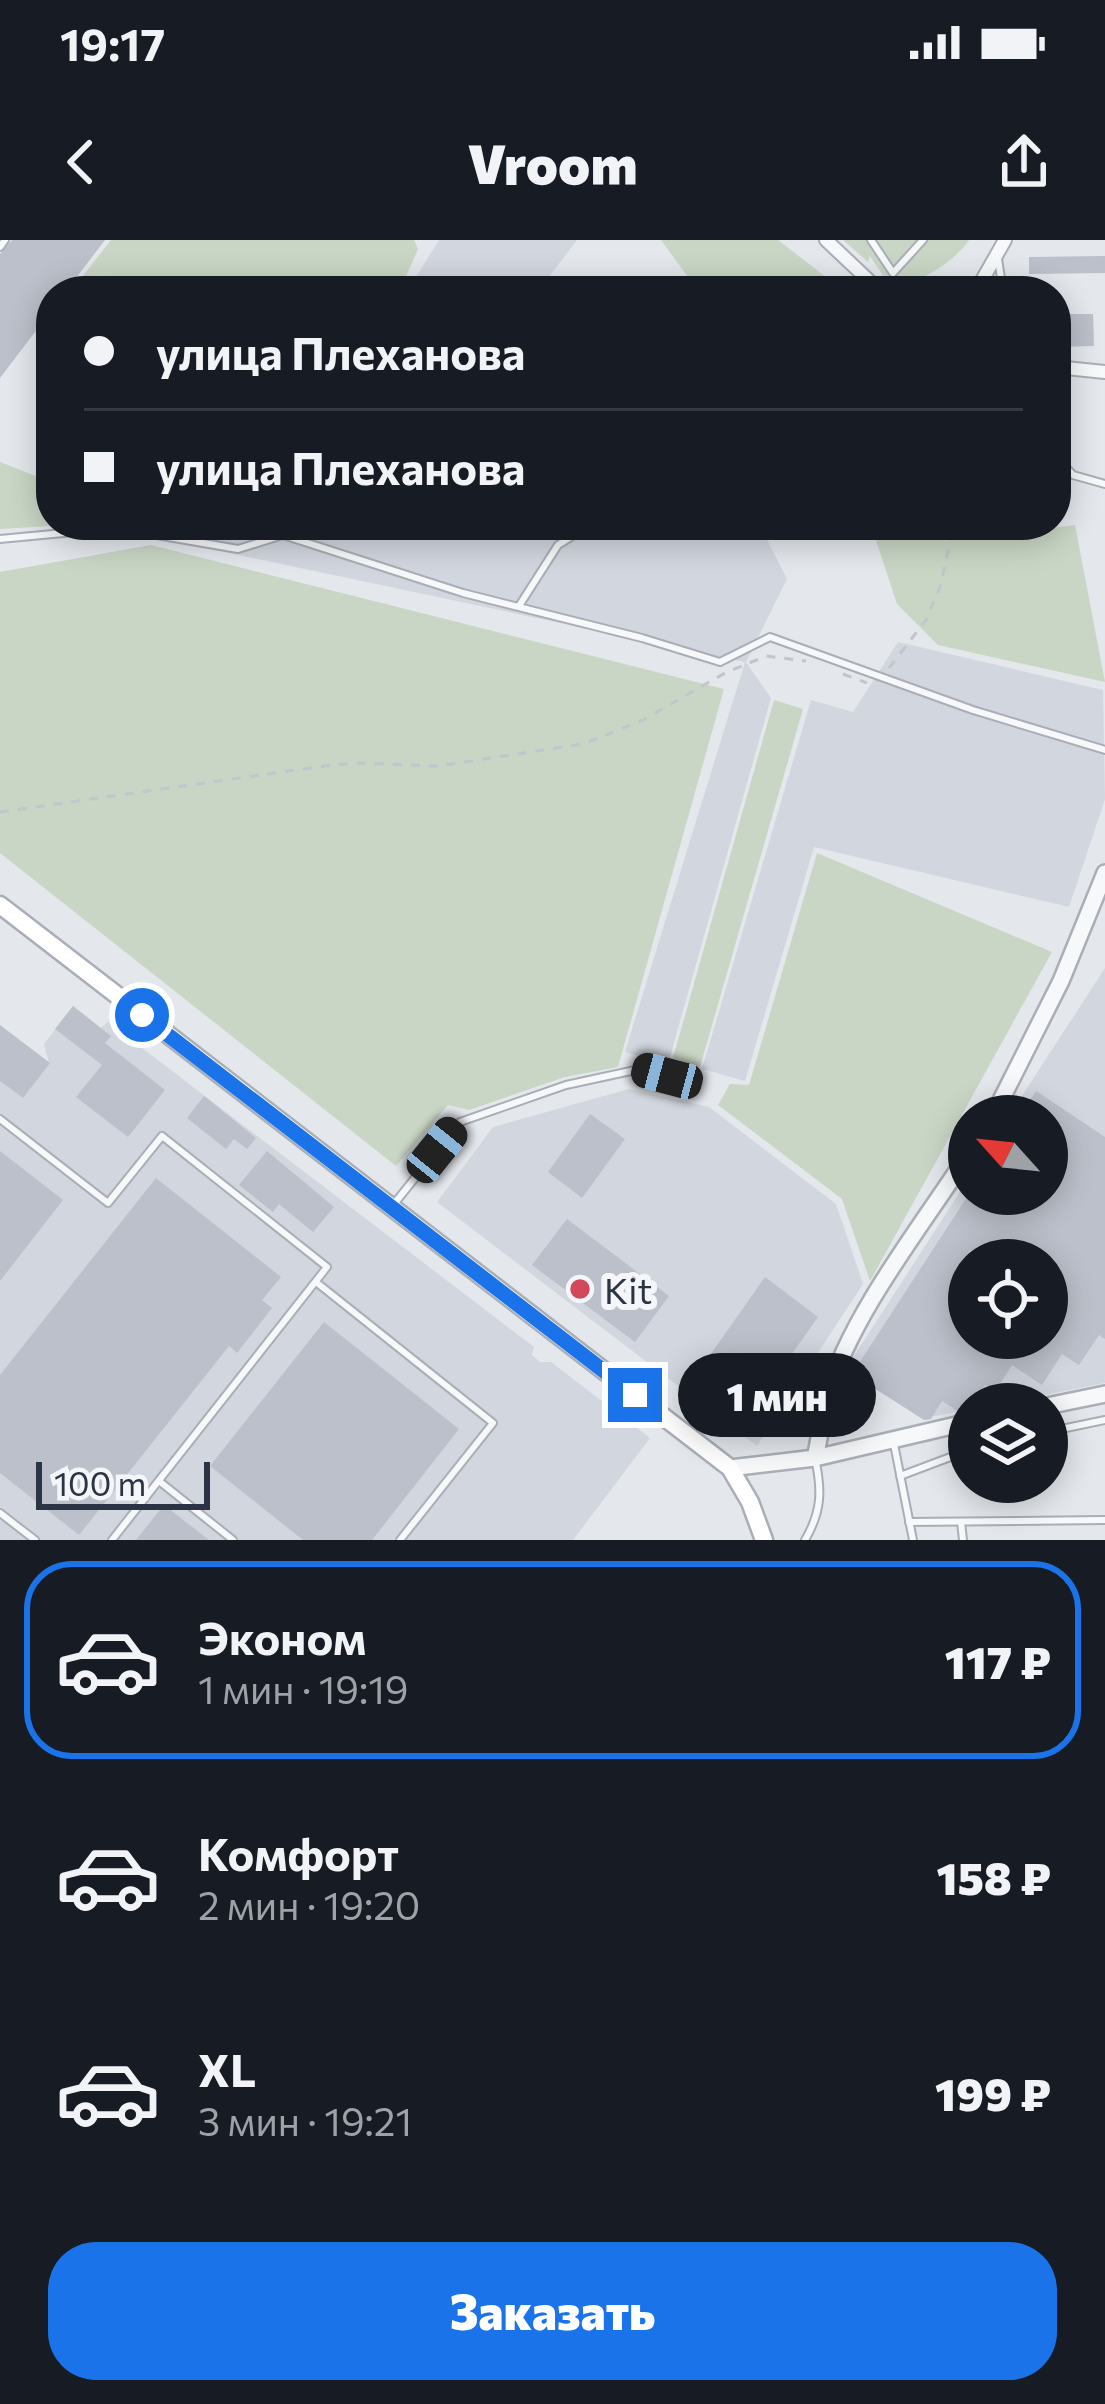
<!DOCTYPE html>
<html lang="ru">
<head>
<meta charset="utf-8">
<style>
	:root { --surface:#171b24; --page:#242831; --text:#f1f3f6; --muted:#9ea1a6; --line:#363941; --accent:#1a73e8 }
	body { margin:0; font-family:Commissioner,sans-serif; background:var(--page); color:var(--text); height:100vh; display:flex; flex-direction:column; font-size:45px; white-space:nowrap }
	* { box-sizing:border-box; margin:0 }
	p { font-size:39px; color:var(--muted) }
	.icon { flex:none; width:66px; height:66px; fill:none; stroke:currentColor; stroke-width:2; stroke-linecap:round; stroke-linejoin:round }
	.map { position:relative; height:1300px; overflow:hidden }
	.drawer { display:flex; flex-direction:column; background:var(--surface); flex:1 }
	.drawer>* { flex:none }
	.top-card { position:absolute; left:36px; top:36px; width:1035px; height:264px; border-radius:48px; box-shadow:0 6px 30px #0003; display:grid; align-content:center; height:264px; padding:0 48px; background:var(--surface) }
	.needle { width:78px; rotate:297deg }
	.tools { position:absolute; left:948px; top:855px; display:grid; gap:24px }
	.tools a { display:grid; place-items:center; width:120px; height:120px; border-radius:50%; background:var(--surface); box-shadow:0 6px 30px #0003; font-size:60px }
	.scale { position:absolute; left:36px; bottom:30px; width:174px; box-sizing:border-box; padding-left:12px; border:6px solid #2b3445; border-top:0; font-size:33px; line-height:42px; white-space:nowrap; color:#2b3445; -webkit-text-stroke:9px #f4f6f9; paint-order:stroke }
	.end { position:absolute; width:54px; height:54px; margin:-27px; border:15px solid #1a73e8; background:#fff; box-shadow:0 0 0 6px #fff }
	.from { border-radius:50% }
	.bubble { position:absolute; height:84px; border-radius:42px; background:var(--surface); box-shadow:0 6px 30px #0003; font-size:39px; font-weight:800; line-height:84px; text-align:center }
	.car { position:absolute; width:36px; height:72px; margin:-36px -18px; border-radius:15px; box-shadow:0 0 9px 3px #0007; background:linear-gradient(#222 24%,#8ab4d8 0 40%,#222 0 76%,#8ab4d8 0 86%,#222 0) }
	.top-card b { display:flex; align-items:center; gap:42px; height:114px; font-size:45px }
	.top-card b+b { border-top:3px solid var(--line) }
	.top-card i { width:30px; height:30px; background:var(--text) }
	ul { padding:21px 0 0; list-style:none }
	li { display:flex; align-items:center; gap:36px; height:198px; margin:0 24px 18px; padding:0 24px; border:6px solid transparent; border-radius:48px }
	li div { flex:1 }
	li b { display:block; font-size:45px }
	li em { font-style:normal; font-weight:800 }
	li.selected { border-color:var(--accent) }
	li>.icon { width:108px; height:108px; stroke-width:1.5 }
	.action { display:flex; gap:24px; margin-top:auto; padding:24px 48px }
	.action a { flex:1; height:138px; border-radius:48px; background:var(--accent); color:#fff; font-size:48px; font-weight:800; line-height:138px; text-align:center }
	.status { display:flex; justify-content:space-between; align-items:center; height:84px; padding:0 60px; background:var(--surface); direction:ltr }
	.status svg { height:33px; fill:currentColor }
	header { display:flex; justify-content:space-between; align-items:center; height:156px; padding:0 48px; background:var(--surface); font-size:54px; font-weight:800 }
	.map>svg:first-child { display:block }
	.built { fill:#d2d6de; fill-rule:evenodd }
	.green { fill:#c9d6c5 }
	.building { fill:#bbc0ca; fill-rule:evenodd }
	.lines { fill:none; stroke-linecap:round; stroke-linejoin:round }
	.service-casing { stroke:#a9aeb7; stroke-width:10 }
	.minor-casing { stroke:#a9aeb7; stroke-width:16 }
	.tertiary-casing { stroke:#a9aeb7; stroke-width:20 }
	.secondary-casing { stroke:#a9aeb7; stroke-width:21 }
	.path { stroke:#c2c5cb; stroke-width:3; stroke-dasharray:9 9; stroke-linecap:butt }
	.service { stroke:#f7f8fa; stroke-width:6 }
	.minor { stroke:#f7f8fa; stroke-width:12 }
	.tertiary { stroke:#f7f8fa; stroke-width:15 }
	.secondary { stroke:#fff; stroke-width:16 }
	.route { stroke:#1a73e8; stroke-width:15 }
	.poi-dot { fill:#d1495b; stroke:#f4f6f9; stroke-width:4.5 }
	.labels { text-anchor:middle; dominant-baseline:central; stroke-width:12; stroke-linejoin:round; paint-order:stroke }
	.poi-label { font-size:36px; fill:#2b3445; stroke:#f4f6f9; text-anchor:start }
</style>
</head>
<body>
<div class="status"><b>19:17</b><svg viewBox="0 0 49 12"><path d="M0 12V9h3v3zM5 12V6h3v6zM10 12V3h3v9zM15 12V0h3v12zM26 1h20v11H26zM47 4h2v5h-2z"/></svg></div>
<header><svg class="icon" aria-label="back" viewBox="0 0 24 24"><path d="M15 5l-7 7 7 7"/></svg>Vroom<svg class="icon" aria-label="share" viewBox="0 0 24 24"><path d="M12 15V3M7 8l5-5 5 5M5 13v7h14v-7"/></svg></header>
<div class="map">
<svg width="1105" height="1300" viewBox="0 0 1105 1300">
	<rect width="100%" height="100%" fill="#e4e7ec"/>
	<g class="built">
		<path d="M439,0H577L538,51H427L413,42Z"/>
		<path d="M213,285H598L624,292L631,285H736L764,294L787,339L746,422L771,458L668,824L625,812L745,422L201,307Z"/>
		<path d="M898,402L1103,450L1105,559L1069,667L814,607L745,841L702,829L811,460L853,472Z"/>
		<path d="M1105,728V1143L998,1164H969V1170L924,1178L845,1130L969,938V954H1047V876H1009ZM969,1020H1047V1098H969Z"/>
		<path d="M73,766L101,788L108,782L534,1107L532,1115L540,1122H551L650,1198L573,1300H0V841L23,858L49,823L44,804Z"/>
		<path d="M629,849L709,867L836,964L863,1044L757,1206L437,962L493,887Z"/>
	</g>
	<g class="green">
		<path d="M111,0H414L418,9L403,43L413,51H78L75,46Z"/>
		<path d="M661,0H778L844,51H698Z"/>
		<path d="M843,0H969C954,22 916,48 888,43L870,16L868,22Z"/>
		<path d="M0,222L51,242V285H68L0,289Z"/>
		<path d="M871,285H995L1004,294L1075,285L1105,442L938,405L897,364Z"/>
		<path d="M151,305L724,449L618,827L565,837L469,870L448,865L396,926L0,613V332Z"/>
		<path d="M774,460L803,469L700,827L673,818Z"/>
		<path d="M817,613L1052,712L870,1041L842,959L718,865L730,844L749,845Z"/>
	</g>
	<g class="building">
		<path d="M12,0H105L66,51H51V71L0,138V14Z"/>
		<path d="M1105,16V33L1029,34V17Z"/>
		<path d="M1056,74H1093L1094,106L1056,107Z"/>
		<path d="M73,766L111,796L105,803L165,850L128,897L76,857L102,825L55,789Z"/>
		<path d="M0,785L50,823L23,858L0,841Z"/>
		<path d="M1036,851L1105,897V1099L1099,1095L1079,1125L1062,1114L1042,1145L1012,1125L995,1152L985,1145L973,1164H969V1170L959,1172L942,1161L931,1179L924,1180L852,1134L969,954H1047V876H1032L1023,871ZM969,1010L984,1020H1047V1098H969Z"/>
		<path d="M204,856L256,898L247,909L234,899L226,909L187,878Z"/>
		<path d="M590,874L625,899L582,958L548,932Z"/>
		<path d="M0,911L63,960L0,1041Z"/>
		<path d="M267,911L334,967L313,992L279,964L273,972L239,945Z"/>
		<path d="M156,938L281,1037L262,1060L272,1068L237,1113L229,1106L79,1295L0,1233V1135Z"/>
		<path d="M567,979L669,1056L635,1102L532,1025Z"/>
		<path d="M765,1037L818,1077L743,1183L689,1145Z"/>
		<path d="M324,1082L459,1189L372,1300H303L210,1226Z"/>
		<path d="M164,1265L209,1300H136Z"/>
	</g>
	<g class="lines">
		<g class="service-casing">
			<g id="service">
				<path d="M871,0L893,33L923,0"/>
				<path d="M0,7L5,0"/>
				<path d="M998,19L1003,51"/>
				<path d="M1056,216L1073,235L1105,244"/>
				<path d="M0,299L116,288L238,309L283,295L463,353L642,398L720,422L770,397L973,470L1105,510"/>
				<path d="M519,366L558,305L590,285"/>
				<path d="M0,879L108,963L162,896L327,1027L112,1300"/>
				<path d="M394,964L460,882L566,845L640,829L694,844"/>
				<path d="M316,1042L493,1183L400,1300"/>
				<path d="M1047,1192L1105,1180"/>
				<path d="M894,1204L913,1300"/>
				<path d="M900,1236L969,1210"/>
				<path d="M159,1241L233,1300"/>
				<path d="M0,1273L35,1300"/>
				<path d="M909,1282L1105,1280"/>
				<path d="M961,1282L963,1300"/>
				<path d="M805,1300C822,1271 822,1250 815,1218"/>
			</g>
		</g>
		<g class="minor-casing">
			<g id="minor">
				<path d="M826,0L880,51"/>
				<path d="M976,51L1005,0"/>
				<path d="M1056,127L1105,132"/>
			</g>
		</g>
		<g class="tertiary-casing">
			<g id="tertiary">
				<path d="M993,876L1061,741L1105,633"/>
				<path d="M1047,1166L1105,1154"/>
				<path d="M815,1218C820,1197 822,1175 828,1154C851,1074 924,983 969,913"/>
				<path d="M730,1228L815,1218L969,1182"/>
			</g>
		</g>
		<g class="secondary-casing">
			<path id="secondary" d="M0,665L730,1228L750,1262L764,1300"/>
		</g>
		<g class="path">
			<path d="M889,428L926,380L940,347L954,285"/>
			<path d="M843,434L867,443"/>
			<path d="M0,572L324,526L358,523L438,526L583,504L643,480L725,433L766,416L806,421"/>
		</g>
		<use href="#service" class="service"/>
		<use href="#minor" class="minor"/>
		<use href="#tertiary" class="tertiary"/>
		<use href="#secondary" class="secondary"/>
	</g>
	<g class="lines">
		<path class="route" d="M142,775L635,1155"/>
	</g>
	<circle class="poi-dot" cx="580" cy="1049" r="12"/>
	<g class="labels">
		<g class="poi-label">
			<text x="604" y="1049">Kit</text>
		</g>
	</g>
</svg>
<div class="tools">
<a><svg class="needle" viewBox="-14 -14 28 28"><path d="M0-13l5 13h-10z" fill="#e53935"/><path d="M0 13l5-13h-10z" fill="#9ea1a6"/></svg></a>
<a><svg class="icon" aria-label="locate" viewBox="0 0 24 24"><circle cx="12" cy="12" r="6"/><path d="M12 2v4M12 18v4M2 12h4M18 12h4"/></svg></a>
<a><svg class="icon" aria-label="layers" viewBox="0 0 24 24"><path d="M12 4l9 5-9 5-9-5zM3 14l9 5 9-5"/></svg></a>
</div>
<div class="scale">100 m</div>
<i class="end from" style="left:142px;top:775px"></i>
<i class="end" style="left:635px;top:1155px"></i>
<div class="bubble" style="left:678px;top:1113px;width:198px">1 мин</div>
<i class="car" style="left:667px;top:836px;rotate:285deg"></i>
<i class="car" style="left:437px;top:910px;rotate:39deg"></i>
<div class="top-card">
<b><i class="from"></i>улица Плеханова</b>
<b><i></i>улица Плеханова</b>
</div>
</div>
<section class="drawer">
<ul>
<li class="selected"><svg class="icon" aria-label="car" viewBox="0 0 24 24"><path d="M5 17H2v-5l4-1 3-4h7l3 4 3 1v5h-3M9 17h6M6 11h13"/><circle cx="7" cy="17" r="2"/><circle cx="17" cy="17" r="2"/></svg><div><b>Эконом</b><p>1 мин · 19:19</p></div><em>117 ₽</em></li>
<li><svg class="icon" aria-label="car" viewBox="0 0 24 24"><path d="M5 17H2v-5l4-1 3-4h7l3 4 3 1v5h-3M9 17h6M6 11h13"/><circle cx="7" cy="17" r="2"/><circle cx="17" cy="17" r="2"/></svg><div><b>Комфорт</b><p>2 мин · 19:20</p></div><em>158 ₽</em></li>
<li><svg class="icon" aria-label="car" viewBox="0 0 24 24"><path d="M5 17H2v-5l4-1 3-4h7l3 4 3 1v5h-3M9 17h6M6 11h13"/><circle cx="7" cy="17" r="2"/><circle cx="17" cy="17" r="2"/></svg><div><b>XL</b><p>3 мин · 19:21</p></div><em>199 ₽</em></li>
</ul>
<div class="action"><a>Заказать</a></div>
</section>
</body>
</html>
